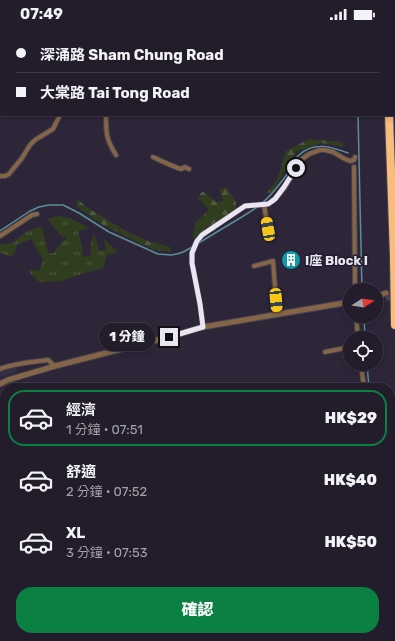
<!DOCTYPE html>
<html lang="zh-TW">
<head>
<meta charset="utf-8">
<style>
	:root { --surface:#221c2b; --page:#2e2937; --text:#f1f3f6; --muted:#a2a1a9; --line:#3f3a47; --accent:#0b8043 }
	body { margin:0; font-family:Rubik,"Noto Sans TC",sans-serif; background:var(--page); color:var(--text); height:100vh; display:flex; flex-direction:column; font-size:15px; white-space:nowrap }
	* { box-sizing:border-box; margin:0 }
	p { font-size:13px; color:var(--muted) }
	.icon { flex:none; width:22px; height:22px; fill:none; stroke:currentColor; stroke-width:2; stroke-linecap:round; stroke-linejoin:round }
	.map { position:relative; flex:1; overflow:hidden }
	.details { position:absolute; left:0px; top:355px; width:395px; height:258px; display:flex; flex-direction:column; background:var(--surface); border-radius:16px 16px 0 0; box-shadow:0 2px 6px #0003,0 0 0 1px var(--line) }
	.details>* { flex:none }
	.top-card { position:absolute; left:0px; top:0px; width:395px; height:88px; box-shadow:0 2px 6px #0003,0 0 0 1px var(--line); display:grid; align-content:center; height:88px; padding:0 16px; background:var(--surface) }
	.needle { width:26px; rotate:78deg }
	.controls { position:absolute; left:343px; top:255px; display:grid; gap:8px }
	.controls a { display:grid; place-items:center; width:40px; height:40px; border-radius:50%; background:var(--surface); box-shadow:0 2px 6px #0003,0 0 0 1px var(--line); font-size:20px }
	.end { position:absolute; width:18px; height:18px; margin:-9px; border:5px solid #e9e5f1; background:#111; box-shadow:0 0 0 2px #111 }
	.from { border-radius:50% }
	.bubble { position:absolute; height:28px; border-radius:14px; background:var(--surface); box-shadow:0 2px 6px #0003,0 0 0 1px var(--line); font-size:13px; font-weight:800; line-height:28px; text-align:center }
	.car { position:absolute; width:12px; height:24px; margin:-12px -6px; border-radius:5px; box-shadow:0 0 3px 1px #0007; background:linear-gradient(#f5c518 24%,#345 0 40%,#f5c518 0 76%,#345 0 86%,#f5c518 0) }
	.top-card b { display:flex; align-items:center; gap:14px; height:38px; font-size:15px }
	.top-card b+b { border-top:1px solid var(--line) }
	.top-card i { width:10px; height:10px; background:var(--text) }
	ul { padding:7px 0 0; list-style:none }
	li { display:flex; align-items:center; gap:12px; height:56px; margin:0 8px 6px; padding:0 8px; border:2px solid transparent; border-radius:16px }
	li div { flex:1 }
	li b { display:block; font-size:15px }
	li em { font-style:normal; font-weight:800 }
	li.active { border-color:var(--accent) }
	li>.icon { width:36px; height:36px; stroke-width:1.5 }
	.button { display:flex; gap:8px; margin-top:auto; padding:8px 16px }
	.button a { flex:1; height:46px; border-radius:16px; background:var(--accent); color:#fff; font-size:16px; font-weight:800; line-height:46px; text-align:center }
	.status { display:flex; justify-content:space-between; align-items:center; height:28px; padding:0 20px; background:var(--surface); direction:ltr }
	.status svg { height:11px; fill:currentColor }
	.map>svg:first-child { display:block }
	.built { fill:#372e46 }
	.grass { fill:url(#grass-tufts) }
	.forest { fill:url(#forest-firs) }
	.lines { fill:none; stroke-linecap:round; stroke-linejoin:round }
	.stream { stroke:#5a8e9a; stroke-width:1.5 }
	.tertiary-tunnel { stroke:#494355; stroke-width:5; stroke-dasharray:5 2.5; stroke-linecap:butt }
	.minor-casing { stroke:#474153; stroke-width:6 }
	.tertiary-casing { stroke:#474153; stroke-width:7 }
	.motorway-casing { stroke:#474153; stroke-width:10 }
	.minor { stroke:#846646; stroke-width:4 }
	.tertiary { stroke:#846646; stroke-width:5 }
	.motorway { stroke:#f8bc7c; stroke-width:8 }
	.route { stroke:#e9e5f1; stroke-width:5 }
	.labels { text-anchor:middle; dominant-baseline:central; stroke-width:3; stroke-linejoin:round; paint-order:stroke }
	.poi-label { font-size:13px; font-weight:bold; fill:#e9e5f1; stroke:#231c2f; text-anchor:start }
</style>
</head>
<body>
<div class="status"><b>07:49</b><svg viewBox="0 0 49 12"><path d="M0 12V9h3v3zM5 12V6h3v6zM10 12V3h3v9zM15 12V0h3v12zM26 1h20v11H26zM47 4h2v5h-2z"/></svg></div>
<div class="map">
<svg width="395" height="613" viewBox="0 0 395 613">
	<defs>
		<pattern id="grass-tufts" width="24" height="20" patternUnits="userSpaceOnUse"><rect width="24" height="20" fill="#303e1f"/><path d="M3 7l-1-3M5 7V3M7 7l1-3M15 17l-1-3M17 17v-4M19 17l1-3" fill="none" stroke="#4e5a40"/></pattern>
		<pattern id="forest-firs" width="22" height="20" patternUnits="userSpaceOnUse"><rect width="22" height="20" fill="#303e1f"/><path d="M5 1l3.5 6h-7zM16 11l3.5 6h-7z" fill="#4e5a40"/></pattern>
	</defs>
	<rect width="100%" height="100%" fill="#2d2639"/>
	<path class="built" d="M16,338L17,344L0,349V343Z"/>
	<path class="grass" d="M59,188L70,190L89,200L78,203L82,217L83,229L91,228L90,219L94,205L99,222H106L104,211L118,224L107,227L103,240L85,245L61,253L39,254L29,244L30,241L39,243L43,232L31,211L18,216L12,229L0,225V217L12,215L26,204L42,198L48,225H54L61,215L67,210L60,207L47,191Z"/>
	<g class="forest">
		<path d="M309,111L343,114V119L322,115L296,124L272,164L267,165L277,152L286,123Z"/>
		<path d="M227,160L236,174V184L193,210V203L195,201V195L209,182L198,170L202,163L216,174L223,173L219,161Z"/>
		<path d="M77,171L88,180L128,204L148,213L170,219L171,224L155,222L141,216L103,197L76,178Z"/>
	</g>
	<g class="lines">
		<g class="stream">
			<path d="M75,0L109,1"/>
			<path d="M394,11H395"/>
			<path d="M358,87L362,262"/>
			<path d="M262,175C272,167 280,156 288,145C291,139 294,131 299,127C314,113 332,119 348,125"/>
			<path d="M0,203L30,183L39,179L49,177H63L79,185L109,204L158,226L171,227L177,226L183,224L194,218"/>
			<path d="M197,216L245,187L259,178"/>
			<path d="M364,288L365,310"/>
			<path d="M367,336L369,360"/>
			<path d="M390,459L395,472"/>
			<path d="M390,467L395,476"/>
			<path d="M156,613L163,608"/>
		</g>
		<path class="tertiary-tunnel" d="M386,270L395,269"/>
		<g class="minor-casing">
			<g id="minor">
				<path d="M0,3H1"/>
				<path d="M106,87C106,106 106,111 116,127"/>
				<path d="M153,129C162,133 171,138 181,141L185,139L189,141"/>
				<path d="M354,139L355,262"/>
				<path d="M0,148H5L9,146L22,130L30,117L35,112L53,101L60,87"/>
				<path d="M264,177L268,201"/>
				<path d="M0,208L32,187L37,186"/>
				<path d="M254,238L273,233L277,286"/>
				<path d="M356,288L358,310"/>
				<path d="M203,299L200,276L192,235V225L197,213L202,207L245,178L268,176L271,174L275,171L285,159L302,131L309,126L320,122H325L333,124L345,131L350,133L354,132L355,129"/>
				<path d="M325,324L350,319"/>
				<path d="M361,336L364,360"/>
				<path d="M0,341C15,335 32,334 48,332L55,338"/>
				<path d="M390,420L395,439"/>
				<path d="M390,521L395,518"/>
				<path d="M168,613L173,608"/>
			</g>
		</g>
		<g class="tertiary-casing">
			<g id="tertiary">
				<path d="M369,0V1H375"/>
				<path d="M298,1V0"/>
				<path d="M394,2H395"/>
				<path d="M394,19H395"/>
				<path d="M376,269L386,265"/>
				<path d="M0,356L8,352L55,338L169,309L203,299L350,274"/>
				<path d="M391,404L395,400"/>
				<path d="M390,420L395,418"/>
				<path d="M149,613L155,608"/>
			</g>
		</g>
		<g class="motorway-casing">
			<g id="motorway">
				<path d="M388,0V1"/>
				<path d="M389,87L394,228L395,297"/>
			</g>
		</g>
		<use href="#minor" class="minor"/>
		<use href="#tertiary" class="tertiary"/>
		<use href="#motorway" class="motorway"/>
	</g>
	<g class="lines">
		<path class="route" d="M169,309L203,299L200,276L192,235V225L197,213L202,207L245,178L268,176L271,174L275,171L284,159L296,140"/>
	</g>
	<defs>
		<g id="building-disc" transform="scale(1)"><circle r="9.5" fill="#0f9aa8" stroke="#231c2f"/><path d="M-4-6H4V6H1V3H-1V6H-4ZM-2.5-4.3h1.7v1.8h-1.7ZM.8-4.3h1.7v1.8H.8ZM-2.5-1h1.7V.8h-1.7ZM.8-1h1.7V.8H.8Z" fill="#fff"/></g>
	</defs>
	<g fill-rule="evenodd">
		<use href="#building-disc" x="291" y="232"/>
	</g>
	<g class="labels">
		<g class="poi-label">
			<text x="305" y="232">I座 Block I</text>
		</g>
	</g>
</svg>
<div class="controls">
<a><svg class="needle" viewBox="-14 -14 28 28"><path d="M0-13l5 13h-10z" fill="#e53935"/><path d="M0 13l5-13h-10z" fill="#a2a1a9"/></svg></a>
<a><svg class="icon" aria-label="locate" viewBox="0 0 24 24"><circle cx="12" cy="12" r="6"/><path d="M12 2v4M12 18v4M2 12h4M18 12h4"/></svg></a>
</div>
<i class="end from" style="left:296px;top:140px"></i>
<i class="end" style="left:169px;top:309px"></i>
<div class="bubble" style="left:99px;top:295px;width:56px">1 分鐘</div>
<i class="car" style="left:268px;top:201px;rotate:350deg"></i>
<i class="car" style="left:276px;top:272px;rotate:175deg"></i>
<div class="top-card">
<b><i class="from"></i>深涌路 Sham Chung Road</b>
<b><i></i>大棠路 Tai Tong Road</b>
</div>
<section class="details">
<ul>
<li class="active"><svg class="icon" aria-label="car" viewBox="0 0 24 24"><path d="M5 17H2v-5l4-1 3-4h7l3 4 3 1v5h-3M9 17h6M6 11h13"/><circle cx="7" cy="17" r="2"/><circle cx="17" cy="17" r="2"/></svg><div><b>經濟</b><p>1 分鐘 · 07:51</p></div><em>HK$29</em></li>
<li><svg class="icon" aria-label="car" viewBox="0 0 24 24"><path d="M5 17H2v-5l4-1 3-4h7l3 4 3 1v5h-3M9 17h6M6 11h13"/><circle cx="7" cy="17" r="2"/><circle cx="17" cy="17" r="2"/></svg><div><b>舒適</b><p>2 分鐘 · 07:52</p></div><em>HK$40</em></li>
<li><svg class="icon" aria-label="car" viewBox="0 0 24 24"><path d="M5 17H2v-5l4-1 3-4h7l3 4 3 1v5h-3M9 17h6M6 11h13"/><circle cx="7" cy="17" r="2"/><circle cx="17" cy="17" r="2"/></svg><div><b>XL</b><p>3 分鐘 · 07:53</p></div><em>HK$50</em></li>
</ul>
<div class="button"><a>確認</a></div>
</section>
</div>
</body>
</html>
